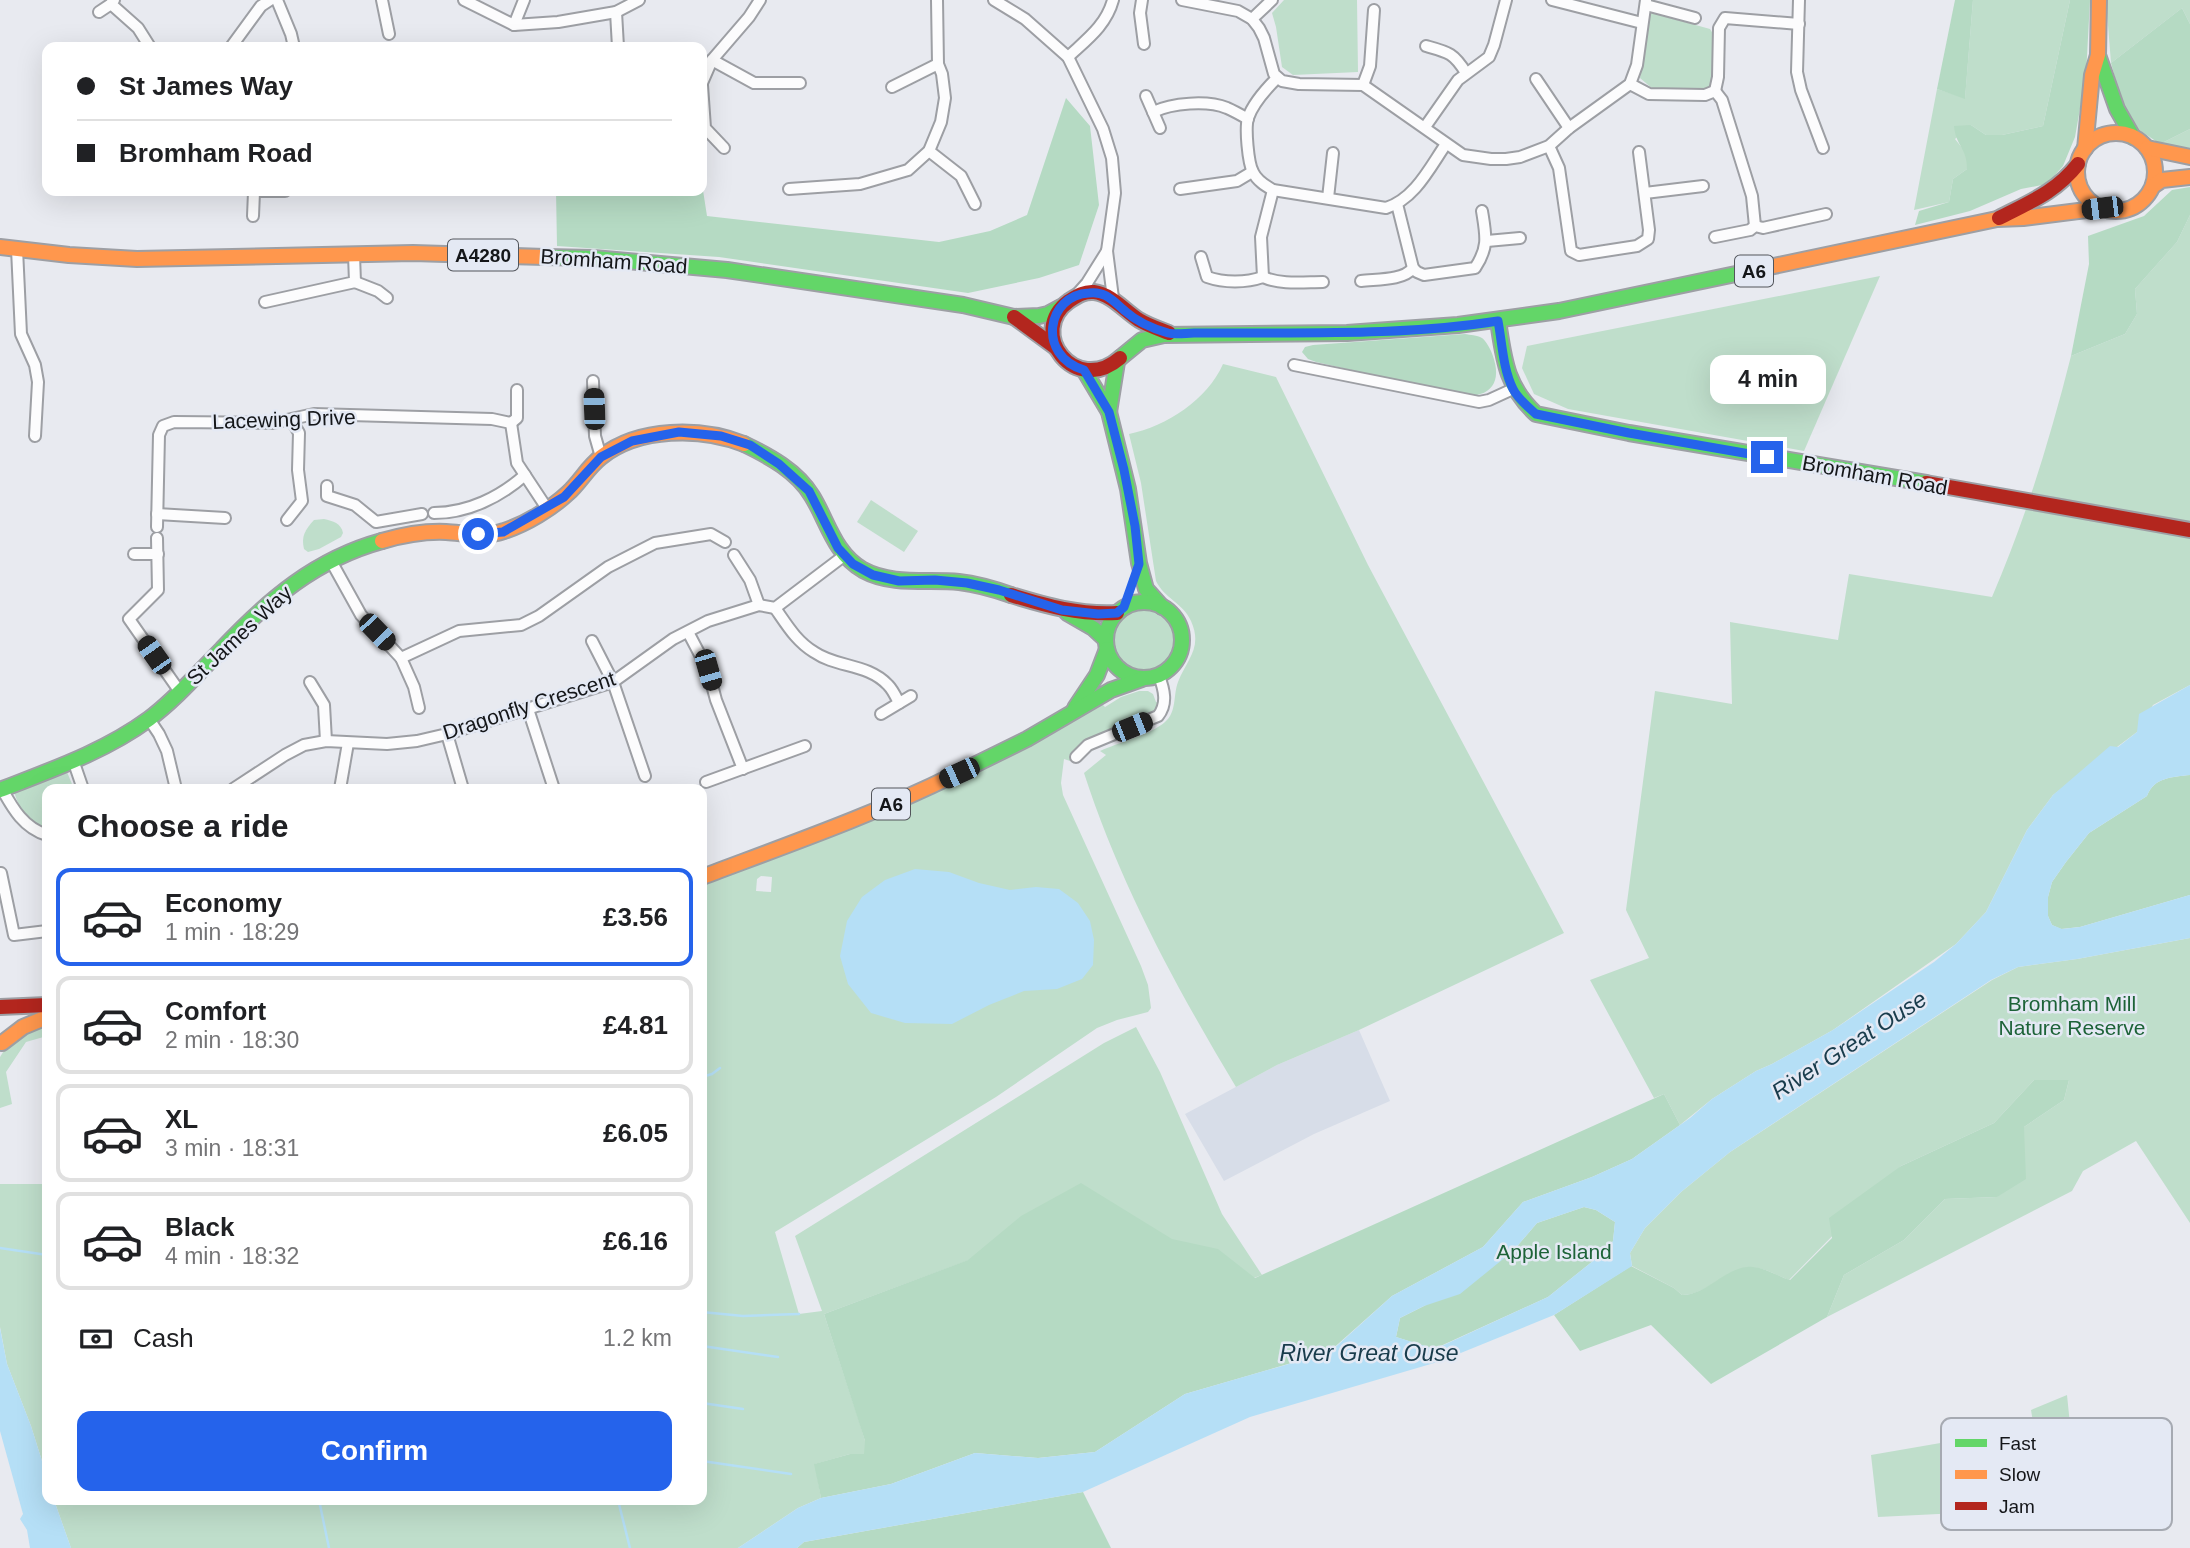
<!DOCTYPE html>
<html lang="en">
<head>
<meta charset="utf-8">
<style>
	:root { --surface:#fff; --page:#f6f6f6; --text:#202124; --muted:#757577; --line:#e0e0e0; --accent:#2563eb }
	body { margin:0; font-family:Helvetica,sans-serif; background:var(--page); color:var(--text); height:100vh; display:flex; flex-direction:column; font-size:26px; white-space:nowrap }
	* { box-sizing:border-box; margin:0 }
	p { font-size:23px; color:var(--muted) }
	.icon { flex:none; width:38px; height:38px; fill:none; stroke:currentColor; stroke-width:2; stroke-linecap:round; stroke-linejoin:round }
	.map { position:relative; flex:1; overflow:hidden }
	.details { position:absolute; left:42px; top:784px; width:665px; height:721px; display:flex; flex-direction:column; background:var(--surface); border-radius:14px; box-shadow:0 7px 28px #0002 }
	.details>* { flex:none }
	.banner { position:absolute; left:42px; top:42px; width:665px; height:154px; border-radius:14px; box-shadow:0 7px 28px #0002; display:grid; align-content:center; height:154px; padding:0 35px; background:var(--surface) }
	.end { position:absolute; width:32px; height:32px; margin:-16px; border:9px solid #2563eb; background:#fff; box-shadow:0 0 0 4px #fff }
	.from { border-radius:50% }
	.bubble { position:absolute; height:49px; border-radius:14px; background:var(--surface); box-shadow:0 7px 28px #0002; font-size:23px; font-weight:700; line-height:49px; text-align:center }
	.car { position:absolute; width:21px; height:42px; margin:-21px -10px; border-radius:9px; box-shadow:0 0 5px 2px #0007; background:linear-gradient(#222 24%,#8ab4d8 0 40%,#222 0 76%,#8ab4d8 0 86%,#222 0) }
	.banner b { display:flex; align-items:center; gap:24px; height:66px; font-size:26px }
	.banner b+b { border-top:2px solid var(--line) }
	.banner i { width:18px; height:18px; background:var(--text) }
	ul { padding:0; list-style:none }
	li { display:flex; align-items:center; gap:21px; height:98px; margin:0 14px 10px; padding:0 21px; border:4px solid var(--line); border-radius:14px }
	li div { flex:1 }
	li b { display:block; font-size:26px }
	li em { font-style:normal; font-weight:700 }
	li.on { border-color:var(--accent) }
	li>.icon { width:63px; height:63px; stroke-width:1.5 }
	h2 { padding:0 35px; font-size:32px; line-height:84px }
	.pay { display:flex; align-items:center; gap:18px; height:77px; padding:0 35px; font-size:26px }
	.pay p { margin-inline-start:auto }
	.primary-button { display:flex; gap:14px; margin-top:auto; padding:14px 35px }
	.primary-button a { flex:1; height:80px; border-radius:14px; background:var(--accent); color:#fff; font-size:28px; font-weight:700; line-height:80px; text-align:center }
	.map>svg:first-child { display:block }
	.built { fill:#d7dde8 }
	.green { fill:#bfdecb; fill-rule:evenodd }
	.forest { fill:#b5dac3 }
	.water { fill:#b5dff6; fill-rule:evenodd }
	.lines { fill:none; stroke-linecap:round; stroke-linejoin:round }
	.stream { stroke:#b5dff6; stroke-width:2.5 }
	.street-casing { stroke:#9d9fa4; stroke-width:14 }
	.fast-casing { stroke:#9d9fa4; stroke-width:18 }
	.slow-casing { stroke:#9d9fa4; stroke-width:18 }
	.jam-casing { stroke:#9d9fa4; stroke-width:18 }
	.street { stroke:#fcfcfd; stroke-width:10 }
	.fast { stroke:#63d668; stroke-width:14 }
	.slow { stroke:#ff974d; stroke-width:14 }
	.jam { stroke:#b3261e; stroke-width:14 }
	.route { stroke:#2563eb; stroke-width:9 }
	.labels { text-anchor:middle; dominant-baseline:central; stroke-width:5; stroke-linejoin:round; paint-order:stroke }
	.shield { fill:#e4e9f4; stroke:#52555b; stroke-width:2 }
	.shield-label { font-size:19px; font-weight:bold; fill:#141619 }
	.street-label { font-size:21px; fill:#141619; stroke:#e4e9f4 }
	.park-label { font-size:21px; fill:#1d6338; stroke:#e4e9f4 }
	.water-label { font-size:23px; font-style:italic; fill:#193c4c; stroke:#e4e9f4 }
	.key { fill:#e4e9f4; stroke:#a6aab2; stroke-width:2 }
	.key-label { font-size:19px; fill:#141619 }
</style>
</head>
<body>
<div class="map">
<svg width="2190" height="1548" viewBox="0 0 2190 1548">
	<rect width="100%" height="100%" fill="#e8eaf0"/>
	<path class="built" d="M1359,1030L1390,1101L1314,1134L1224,1181L1185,1114L1277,1065Z"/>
	<g class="green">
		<path d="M1284,0H1357L1358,72L1293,75L1282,67L1276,27L1272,13Z"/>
		<path d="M1973,0H2070L2043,126L2002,135H1986L1971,125L1955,139L1967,154V169L1953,179L1949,202L1914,210L1937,89L1965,98Z"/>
		<path d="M2106,0H2190V24L2182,8L2111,63Z"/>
		<path d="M1649,12L1710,29L1715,37L1714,82L1711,87L1706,90L1653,89L1640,78Z"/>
		<path d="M2190,129V148L2160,144Z"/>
		<path d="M2190,215V685L2153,705L2137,732L2053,795L2027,830L1986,912L1956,944L1833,1030L1772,1064L1756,1071L1712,1099L1680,1125L1664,1094L1654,1098L1590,980L1649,958L1626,910L1655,691L1732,704L1730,622L1838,640L1849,574L1992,597C2026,518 2050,439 2071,356L2125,334L2137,314L2135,289L2177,242Z"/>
		<path d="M1880,276L1804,451L1568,409L1534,394L1522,368L1527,346Z"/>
		<path d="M1223,364L1276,377L1368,565L1564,933L1359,1030L1277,1065L1236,1087C1176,987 1120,884 1084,773L1106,755L1100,751C1117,743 1152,734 1165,722C1177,712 1173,695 1178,682C1187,659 1203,648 1191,621C1183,603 1164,598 1156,581L1141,483L1129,434C1167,426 1207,400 1223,364Z"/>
		<path d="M871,500L918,531L904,552L857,522Z"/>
		<path d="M324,519C333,521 341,523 343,533L341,537L319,549L308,552L304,549C301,536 305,530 314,520Z"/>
		<circle cx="1144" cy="640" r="31"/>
		<path d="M1139,691H1148L1153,694L1156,702L1161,703L1158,711L1073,754L1070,761L1064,759L1061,783L1063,795L1141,966L1148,985L1151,1008L1148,1012L1117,1020L1097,1028L996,1097L775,1232L799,1314L822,1311L795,1236L1104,1043L1136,1027L1160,1072L1222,1214L1262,1275L1248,1280L1004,1247L824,1314L860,1424L865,1441V1454H850L815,1464L821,1498L798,1508L738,1548H71L54,1500H702V885L1101,703L1105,707L1121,697ZM761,876L772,877L771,892L756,891L757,879Z"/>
		<path d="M67,772L74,789H47V828C25,825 21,811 14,792Z"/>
		<path d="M2190,938V1223L2136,1141L2083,1171L2072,1191L1827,1317L1844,1275L1904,1240L1945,1199L1997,1197L2024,1127L2064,1100L2069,1080H2034L1994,1123L1901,1166L1789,1280C1780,1277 1769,1270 1758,1268C1729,1264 1709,1295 1682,1295L1674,1288L1632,1266L1630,1253L1645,1228L1681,1192L1730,1152L1992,980L2018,967L2077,959Z"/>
		<path d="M47,1022V1036L26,1042L6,1072L12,1104L0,1108V1057L10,1041Z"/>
		<path d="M0,1184H47V1477L31,1426L7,1364L0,1327Z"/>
		<path d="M2067,1395L2078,1503L2039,1509L1878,1517L1871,1455L1981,1436L2033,1422L2031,1410Z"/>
	</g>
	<g class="forest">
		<path d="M1955,0H1973L1965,99L1937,89Z"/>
		<path d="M2070,0H2090L2086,75L2075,137L2063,166L2047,184L2021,189L1970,211L1915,225L1919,211L1949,202L1953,179L1967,169C1967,147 1956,147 1954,126L1971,125L1986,135H2002L2043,126Z"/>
		<path d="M2182,8L2190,24V129L2160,144L2138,129L2122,104L2111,63Z"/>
		<path d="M1066,98L1090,126L1099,205L1079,265L1039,278L968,293L719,257L557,246L556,191H702V184L707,216L939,242L990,231L1027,215Z"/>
		<path d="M2190,187V215L2177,242L2135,289L2137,314L2125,334L2071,356L2089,264L2088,236L2144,216L2172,190Z"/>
		<path d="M1465,334C1470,335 1477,335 1482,338C1486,341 1489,347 1491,351C1502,377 1496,396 1466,396L1316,362L1308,359L1302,352L1305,347L1313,345Z"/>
		<path d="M2190,775V895L2080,927L2061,929L2052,925L2048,916V897L2052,882L2066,862L2089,833L2147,796C2154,777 2173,777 2190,775Z"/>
		<path d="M2034,1080H2069L2064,1100L2024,1127L2026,1179L1997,1197L1945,1199L1904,1240L1844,1275L1827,1317L1711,1384L1651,1325L1580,1351L1554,1315L1631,1266L1674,1288L1682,1295C1706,1295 1724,1269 1747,1267C1761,1265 1777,1276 1790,1280L1832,1238L1829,1218L1901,1166L1994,1123Z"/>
		<path d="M1664,1094L1680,1125L1632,1159L1592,1177L1523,1202L1483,1247L1392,1296L1329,1352L1185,1394L1095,1452L1038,1458L975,1453L891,1484L821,1498L814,1464L850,1454H864L865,1441L824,1314L968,1260L1021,1216L1081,1183L1172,1239L1218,1249L1255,1278Z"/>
		<path d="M1584,1207L1596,1210L1615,1222L1613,1241L1608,1249L1548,1297L1434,1349L1396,1337L1400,1318L1424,1306L1513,1251L1537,1223Z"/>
		<path d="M1083,1492L1111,1548H797L804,1542Z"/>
	</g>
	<g class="water">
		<path d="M2190,685V775C2173,777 2154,777 2147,796L2089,833L2066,862L2052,882L2048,897V916L2052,925L2062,929L2080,927L2190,895V938L2077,959L2018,967L1991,980L1730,1152L1681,1192L1645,1228L1630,1253L1632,1266L1554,1315L1441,1361L1250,1417L1083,1492L804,1542L797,1548H738L798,1508L821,1498L891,1484L975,1453L1038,1458L1095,1452L1185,1394L1330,1352L1392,1296L1483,1247L1523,1202L1592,1177L1632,1159L1690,1118L1712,1099L1756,1071L1772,1064L1833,1030L1934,962L1956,944L1986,912L2027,830L2053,795L2110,746L2118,747L2137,732L2139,714ZM1584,1207L1596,1210L1615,1222L1613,1241L1608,1249L1548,1297L1435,1349L1396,1337L1400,1318L1424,1306L1460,1294L1513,1251L1537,1223Z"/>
		<path d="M915,869L949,872L979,883L1010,890L1036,887L1059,889L1078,903L1090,921L1094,940L1093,965L1082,979L1057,989L1024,991L989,1005L952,1024L905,1023L871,1013L848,984L840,956L847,921L862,897L885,880Z"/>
		<path d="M0,1328L7,1364L31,1426L47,1477V1500H54L71,1548H30L27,1530L20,1519L23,1514L0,1431Z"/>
	</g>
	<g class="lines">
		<g class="stream">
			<path d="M702,1077L712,1074L720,1068"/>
			<path d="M0,1248L47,1255"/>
			<path d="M702,1312L743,1316L799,1314"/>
			<path d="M702,1346L778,1357"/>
			<path d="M702,1403L743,1409"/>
			<path d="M702,1461L791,1474"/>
			<path d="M319,1500L329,1548"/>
			<path d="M618,1500L630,1548"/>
		</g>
		<g class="street-casing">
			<g id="street">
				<path d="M114,0L111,4L138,28L150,47"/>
				<path d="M277,0L291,34L294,47"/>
				<path d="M382,0L389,34"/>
				<path d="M464,0L514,25L558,22L616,12L639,0"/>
				<path d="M994,0L1025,19L1068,57L1103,129L1112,158L1115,193L1107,251L1113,298"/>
				<path d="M1142,0L1140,13L1144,44"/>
				<path d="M1182,0L1238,11L1252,19L1259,28L1264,38L1274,74L1282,81L1299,84L1363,85L1463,155L1491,159H1506L1520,157L1549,146L1569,128L1630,84L1637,65L1646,0"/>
				<path d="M1552,0L1642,23"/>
				<path d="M1799,0L1797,72L1801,90L1823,148"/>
				<path d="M1646,5L1695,18"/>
				<path d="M99,12L111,4"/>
				<path d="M616,12L618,47"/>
				<path d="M1252,19L1272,0"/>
				<path d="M514,25L524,0"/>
				<path d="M1426,46C1448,52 1454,53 1466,73"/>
				<path d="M231,47L261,6L270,0"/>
				<path d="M1068,57C1086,40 1106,26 1113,0"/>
				<path d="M712,60L754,83H800"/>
				<path d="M1277,78C1266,89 1253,103 1248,118C1245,128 1248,163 1253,172C1257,181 1266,186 1273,190L1386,208C1415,199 1430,167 1446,144"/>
				<path d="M1536,79L1569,128"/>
				<path d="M702,83L712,60L749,17L760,0"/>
				<path d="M1630,84L1649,94L1705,95L1715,91L1722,100L1752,196L1755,226"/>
				<path d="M702,85L705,128L724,148"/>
				<path d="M1363,85L1370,66L1374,10"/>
				<path d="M892,87L938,64"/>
				<path d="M1715,91L1718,77L1719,28L1725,18L1799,24"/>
				<path d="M1146,96L1160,128"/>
				<path d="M1153,112C1172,103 1207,100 1227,108C1234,111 1241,115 1248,119"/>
				<path d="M1425,127L1458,80L1489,57L1494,45L1506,0"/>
				<path d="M1549,146L1559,168L1571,251L1579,255L1637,246L1648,239L1649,230L1639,152"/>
				<path d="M929,151L961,176L975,204"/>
				<path d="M789,189L860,184L908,170L929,151L941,122L945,98L942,74L938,64L937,0"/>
				<path d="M1180,189L1237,181L1252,172"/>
				<path d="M253,191H285"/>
				<path d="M1645,193L1703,186"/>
				<path d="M1328,198L1333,153"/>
				<path d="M1397,204L1413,268L1417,272L1424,275L1475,268C1489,247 1486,236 1482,211"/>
				<path d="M253,216L254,192"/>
				<path d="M1715,237L1750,230L1755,226L1763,228L1826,214"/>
				<path d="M1487,241L1520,238"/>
				<path d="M17,249L21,334L35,365L38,382L35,436"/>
				<path d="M1201,257L1207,277C1224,283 1246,283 1263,277C1281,285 1304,282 1323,282"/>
				<path d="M1263,277L1261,237L1273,190"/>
				<path d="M1361,281C1376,279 1403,281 1413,268"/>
				<path d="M355,282L378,291L387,298"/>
				<path d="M1079,292L1087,283L1107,251"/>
				<path d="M265,302L355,282L354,255"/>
				<path d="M1294,365L1479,402L1489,400L1513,389"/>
				<path d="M593,381L595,436L601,457"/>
				<path d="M511,423L517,463L546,507"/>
				<path d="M511,423L517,418V390"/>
				<path d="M327,486V496L355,505L376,522L422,514"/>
				<path d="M434,513C468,513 500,497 525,475"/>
				<path d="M157,514L225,518"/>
				<path d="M287,520L302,501L298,470L299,433L292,421"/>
				<path d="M157,527L159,435L163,426L174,422L273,423L314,414L492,419L511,423"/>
				<path d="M157,538L158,590L129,619L180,692"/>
				<path d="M134,554H158"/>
				<path d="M734,555L750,580L759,605"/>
				<path d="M331,561L361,615L401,658L459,631L521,625L539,616L608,567L655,543L711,534L725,542"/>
				<path d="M775,608C787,625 796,641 814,652C837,668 867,663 888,685C893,690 896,697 899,703"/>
				<path d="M688,632L708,670L716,700L743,769"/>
				<path d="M592,641L613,682L645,776"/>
				<path d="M401,658L414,687L419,708"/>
				<path d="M310,682L324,705L326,741"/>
				<path d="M528,709L554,789"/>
				<path d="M881,714L911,696"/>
				<path d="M149,719L159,734L167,751L176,789"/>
				<path d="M447,734L463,789"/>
				<path d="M1076,757L1088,745L1158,716C1168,704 1164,689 1159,676"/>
				<path d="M73,760L83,789"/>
				<path d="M706,782L805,746"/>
				<path d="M2,789C13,809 24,828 47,835"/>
				<path d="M233,789L285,755L304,745L326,741L387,744L417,741L447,734L613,682L673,639L708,621L759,605L775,608L845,555"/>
				<path d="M340,789L348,743"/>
				<path d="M1,873L14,935L47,931"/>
			</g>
		</g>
		<g class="fast-casing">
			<g id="fast">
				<path d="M2098,55L2117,109L2133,137"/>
				<path d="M545,257L594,258L727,270L963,305L1014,317L1039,316L1048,314L1061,307"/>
				<path d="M1498,321C1504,360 1506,386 1536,414L1629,433L1926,483"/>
				<path d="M1120,358L1142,340L1164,335L1347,333L1458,325L1559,311L1750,271"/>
				<path d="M1084,370L1109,412L1128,489L1139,563L1146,589L1162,607"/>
				<path d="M1109,412L1117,362"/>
				<path d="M744,444C769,456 797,471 812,496C828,522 834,553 863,570C892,586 928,579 959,582C977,584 994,589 1011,595"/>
				<circle cx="1144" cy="640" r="38"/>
				<path d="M1067,613L1093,628L1106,640"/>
				<path d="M1075,708L1097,675L1107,649"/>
				<path d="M954,775L1027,739L1111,690L1142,679"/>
				<path d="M0,790C51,770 104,752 149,719C176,699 198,673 222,649C268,600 316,559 382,541"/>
			</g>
		</g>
		<g class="slow-casing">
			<g id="slow">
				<circle cx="2116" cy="172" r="39"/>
				<path d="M2147,148L2190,157"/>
				<path d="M2085,149L2092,75L2098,55L2099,0"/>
				<path d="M2153,186L2162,180L2190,177"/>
				<path d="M0,247L69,255L137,259L413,253L545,257"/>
				<path d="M1750,271L1997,219L2023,218L2102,208"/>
				<path d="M382,541C403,535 425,531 446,532C465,533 485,538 504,531C526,524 552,508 568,493C580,482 588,467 601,457C639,427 701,427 744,444"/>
				<path d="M702,877C787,845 873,815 954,775"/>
				<path d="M2,1043L23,1027L47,1017"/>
			</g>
		</g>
		<g class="jam-casing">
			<g id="jam">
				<path d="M1999,218C2030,202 2056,192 2078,164"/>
				<path d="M1014,317L1055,347"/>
				<path d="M1120,358C1075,397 1026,332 1069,301C1077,296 1084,291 1094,292C1111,294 1125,311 1139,320C1149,326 1159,329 1169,333"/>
				<path d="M1926,483L2190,530"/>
				<path d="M1011,595C1047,606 1079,615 1117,613"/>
				<path d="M0,1007L47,1005"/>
			</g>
		</g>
		<use href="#street" class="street"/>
		<use href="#fast" class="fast"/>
		<use href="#slow" class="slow"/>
		<use href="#jam" class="jam"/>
	</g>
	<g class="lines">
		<path class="route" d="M478,534L503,532L564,497L601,457L632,441L679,432L721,436L750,445L779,464L809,491L838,548L853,564L873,575L899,581L935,580L967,583L999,590L1062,610L1098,614L1117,613L1124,607L1139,564L1135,526L1124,470L1109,412L1084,370C1036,355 1047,295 1089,293C1106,291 1113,301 1125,311C1136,321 1154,329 1168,333C1176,335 1186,333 1194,333C1212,333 1230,333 1248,333C1332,333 1415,334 1498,321C1502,342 1503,369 1513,389C1518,399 1528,407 1536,414L1629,433L1767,457"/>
	</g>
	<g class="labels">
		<g class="shield">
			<rect x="448" y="239.5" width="70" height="31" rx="5"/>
			<rect x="1735" y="255.5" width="38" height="31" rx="5"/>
			<rect x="872" y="788.5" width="38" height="31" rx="5"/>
		</g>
		<g class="shield-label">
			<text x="483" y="255">A4280</text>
			<text x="1754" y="271">A6</text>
			<text x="891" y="804">A6</text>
		</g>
		<g class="street-label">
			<text transform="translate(614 261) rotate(4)">Bromham Road</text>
			<text transform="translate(284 419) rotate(-2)">Lacewing Drive</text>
			<text transform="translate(1875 475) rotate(10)">Bromham Road</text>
			<text transform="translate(239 635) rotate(-43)">St James Way</text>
			<text transform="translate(529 705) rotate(-18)">Dragonfly Crescent</text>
		</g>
		<g class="park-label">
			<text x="2072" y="1003">Bromham Mill<tspan x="2072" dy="24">Nature Reserve</tspan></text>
			<text x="1554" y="1251">Apple Island</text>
		</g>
		<g class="water-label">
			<text transform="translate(1849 1045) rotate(-33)">River Great Ouse</text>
			<text x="1369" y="1353">River Great Ouse</text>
		</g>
	</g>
	<rect x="1941" y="1418" width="231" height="112" rx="10" class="key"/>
	<rect x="1955" y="1439" width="32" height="8" fill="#63d668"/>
	<rect x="1955" y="1470" width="32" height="9" fill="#ff974d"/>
	<rect x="1955" y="1502" width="32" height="8" fill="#b3261e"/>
	<g class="key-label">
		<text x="1999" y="1450">Fast</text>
		<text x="1999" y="1481">Slow</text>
		<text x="1999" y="1513">Jam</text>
	</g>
</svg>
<i class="end from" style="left:478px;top:534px"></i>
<i class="end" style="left:1767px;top:457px"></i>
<div class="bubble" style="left:1710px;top:355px;width:116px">4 min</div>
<i class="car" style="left:2102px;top:208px;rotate:263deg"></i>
<i class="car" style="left:594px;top:409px;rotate:358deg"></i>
<i class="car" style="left:377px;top:632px;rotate:136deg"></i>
<i class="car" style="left:154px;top:655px;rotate:325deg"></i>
<i class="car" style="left:708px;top:670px;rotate:164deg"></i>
<i class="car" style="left:1132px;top:727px;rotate:68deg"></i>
<i class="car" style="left:959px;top:773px;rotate:245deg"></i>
<div class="banner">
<b><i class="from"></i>St James Way</b>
<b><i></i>Bromham Road</b>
</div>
<section class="details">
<h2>Choose a ride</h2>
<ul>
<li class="on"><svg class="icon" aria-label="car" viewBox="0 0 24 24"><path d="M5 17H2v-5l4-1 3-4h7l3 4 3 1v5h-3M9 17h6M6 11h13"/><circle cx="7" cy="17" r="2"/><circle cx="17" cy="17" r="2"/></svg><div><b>Economy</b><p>1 min · 18:29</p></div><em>£3.56</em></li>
<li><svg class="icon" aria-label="car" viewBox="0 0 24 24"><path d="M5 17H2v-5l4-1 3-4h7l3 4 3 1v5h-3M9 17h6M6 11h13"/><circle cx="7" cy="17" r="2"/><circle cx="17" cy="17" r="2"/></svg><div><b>Comfort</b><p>2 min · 18:30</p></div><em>£4.81</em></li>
<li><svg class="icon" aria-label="car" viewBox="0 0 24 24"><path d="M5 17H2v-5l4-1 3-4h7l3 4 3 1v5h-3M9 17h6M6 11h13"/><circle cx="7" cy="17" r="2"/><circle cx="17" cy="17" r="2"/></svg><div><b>XL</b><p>3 min · 18:31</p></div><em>£6.05</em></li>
<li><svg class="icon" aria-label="car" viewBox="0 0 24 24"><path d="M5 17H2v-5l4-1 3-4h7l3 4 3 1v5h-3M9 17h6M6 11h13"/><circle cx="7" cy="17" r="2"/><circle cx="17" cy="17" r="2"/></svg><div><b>Black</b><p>4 min · 18:32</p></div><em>£6.16</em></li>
</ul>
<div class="pay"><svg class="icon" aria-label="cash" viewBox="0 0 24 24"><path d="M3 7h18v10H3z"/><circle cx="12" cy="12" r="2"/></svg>Cash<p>1.2 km</p></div>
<div class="primary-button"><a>Confirm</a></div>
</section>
</div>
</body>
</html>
